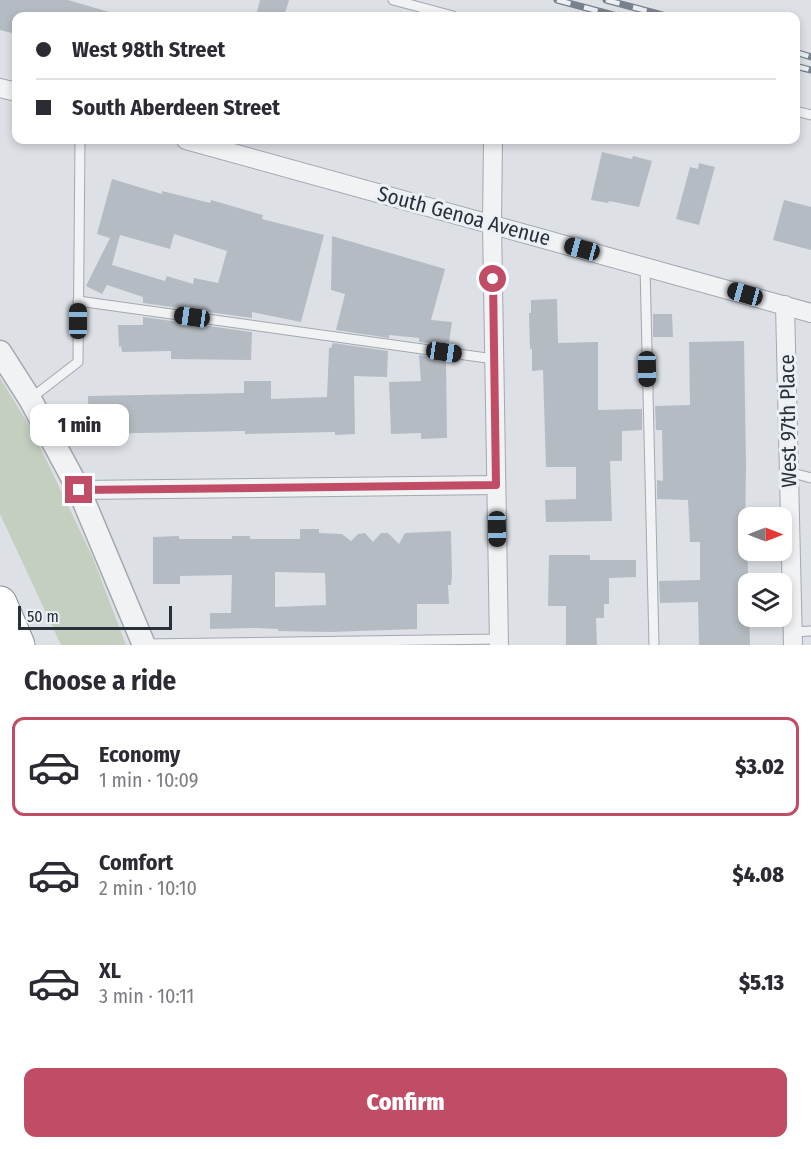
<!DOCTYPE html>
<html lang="en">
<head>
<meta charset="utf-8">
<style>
	:root { --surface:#fff; --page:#f7f7f7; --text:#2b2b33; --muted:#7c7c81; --line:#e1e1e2; --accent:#c04d65 }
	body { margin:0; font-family:"Fira Sans Condensed",sans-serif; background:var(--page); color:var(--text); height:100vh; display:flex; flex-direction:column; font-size:22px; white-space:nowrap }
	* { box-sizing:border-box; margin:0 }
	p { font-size:20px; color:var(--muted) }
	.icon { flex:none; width:33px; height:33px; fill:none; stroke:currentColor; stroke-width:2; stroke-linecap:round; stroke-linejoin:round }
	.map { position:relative; height:645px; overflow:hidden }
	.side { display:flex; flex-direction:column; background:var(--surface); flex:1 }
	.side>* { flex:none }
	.hud { position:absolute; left:12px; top:12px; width:788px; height:132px; border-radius:12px; box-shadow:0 3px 9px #0003; display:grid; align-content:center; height:132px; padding:0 24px; background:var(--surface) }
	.needle { width:39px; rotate:90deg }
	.buttons { position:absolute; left:738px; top:507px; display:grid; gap:12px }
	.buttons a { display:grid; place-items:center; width:54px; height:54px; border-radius:12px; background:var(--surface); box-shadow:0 3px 9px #0003; font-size:30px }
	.scale { position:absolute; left:18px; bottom:15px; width:154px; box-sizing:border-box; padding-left:6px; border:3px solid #28303b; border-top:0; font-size:16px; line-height:21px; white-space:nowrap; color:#28303b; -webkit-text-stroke:4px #ecf0f4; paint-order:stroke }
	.end { position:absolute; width:27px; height:27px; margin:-14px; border:8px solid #c04d65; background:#fff; box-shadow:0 0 0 3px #fff }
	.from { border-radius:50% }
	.bubble { position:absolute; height:42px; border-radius:12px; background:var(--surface); box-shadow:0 3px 9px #0003; font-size:20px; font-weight:800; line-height:42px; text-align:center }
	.car { position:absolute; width:18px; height:36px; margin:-18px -9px; border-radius:8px; box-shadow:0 0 4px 2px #0007; background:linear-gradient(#222 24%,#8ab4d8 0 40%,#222 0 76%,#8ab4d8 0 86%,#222 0) }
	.hud b { display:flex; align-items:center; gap:21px; height:57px; font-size:22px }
	.hud b+b { border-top:2px solid var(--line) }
	.hud i { width:15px; height:15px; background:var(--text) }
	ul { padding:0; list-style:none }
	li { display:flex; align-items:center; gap:18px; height:99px; margin:0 12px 9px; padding:0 12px; border:3px solid transparent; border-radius:12px }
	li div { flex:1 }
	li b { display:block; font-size:22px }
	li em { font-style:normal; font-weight:800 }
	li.selected { border-color:var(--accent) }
	li>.icon { width:54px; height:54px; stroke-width:1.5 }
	h2 { padding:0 24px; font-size:27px; line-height:72px }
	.action { display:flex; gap:12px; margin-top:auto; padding:12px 24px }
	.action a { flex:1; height:69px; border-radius:12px; background:var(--accent); color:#fff; font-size:24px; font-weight:800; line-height:69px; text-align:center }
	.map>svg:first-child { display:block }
	.green { fill:#c4cfbf }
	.building { fill:#b5bbc2; fill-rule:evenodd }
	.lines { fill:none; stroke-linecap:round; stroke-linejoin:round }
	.service-casing { stroke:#a3a8af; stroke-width:11 }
	.minor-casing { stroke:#a3a8af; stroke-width:20 }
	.tertiary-casing { stroke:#a3a8af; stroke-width:25 }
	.motorway-casing { stroke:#86909b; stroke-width:35 }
	.service { stroke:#f0f2f4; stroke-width:9 }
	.minor { stroke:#f0f2f4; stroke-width:18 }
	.tertiary { stroke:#f0f2f4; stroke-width:22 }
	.motorway { stroke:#fff; stroke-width:33 }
	.rail-casing { stroke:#78828e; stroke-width:7 }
	.rail { stroke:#ecf0f4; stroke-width:4.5; stroke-dasharray:14; stroke-linecap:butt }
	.route { stroke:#c04d65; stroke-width:8 }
	.labels { text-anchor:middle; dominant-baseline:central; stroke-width:6; stroke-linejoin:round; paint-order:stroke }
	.street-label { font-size:21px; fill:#28303b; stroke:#ecf0f4 }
</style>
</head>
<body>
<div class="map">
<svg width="811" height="645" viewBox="0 0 811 645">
	<rect width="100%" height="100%" fill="#dde1e6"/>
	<path class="green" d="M0,378L32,430L93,558L126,645H61L0,514Z"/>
	<g class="building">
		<path d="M0,0H68L109,12L108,16H16V34L0,30Z"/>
		<path d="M260,0H289L284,16H256Z"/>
		<path d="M602,152L632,159L633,156L652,161L639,207L609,201L608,203L591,200Z"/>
		<path d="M699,163L715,167L699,225L676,219L690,167L698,169Z"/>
		<path d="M112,179L162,194V191L210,203L211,200L263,215L262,219L324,235L301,322L252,312V318L143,303V297L107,285L102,294L86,286L110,238L97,234ZM174,234L227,251L218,283L194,278L193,284L167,276L165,281L112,265L120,235L170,249Z"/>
		<path d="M784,200L811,207V250L773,240Z"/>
		<path d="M332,236L445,269L431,320L452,322L449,342H446V345L419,342V338L389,335V338L336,330L345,294L331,290Z"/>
		<path d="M557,299L558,343L598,342V410L642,409V430L622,431V461H610L612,521L546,522L545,500L576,499V467H546L543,370L532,371V349H530L529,313H531V300Z"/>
		<path d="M653,314H672L673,337H653Z"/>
		<path d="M143,317L252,332L251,360L171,359V351L122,352L121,346L119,347L118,325H143Z"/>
		<path d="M744,341L746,464L745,540H747L750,645H699L698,602L660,603L659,581L700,580V542H690L688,500L657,499V480L663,481L662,430H656L655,406L690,405L689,342Z"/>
		<path d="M333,343L388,351L387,377L354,376L355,434L335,435V432L245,434V431L89,434L88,396L244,393V381H271V399L327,397L329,348H331Z"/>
		<path d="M419,355L446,359L447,438L421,439V433L391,434L389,382L421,381Z"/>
		<path d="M300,529H319V533L342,534L351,541L358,534L365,533L373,542L381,533H388L399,544L405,533L451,531L452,576L451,585H448L449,604H417V629L330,632L278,631V629L255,628L210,629V613H231L232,575L180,576V584H153V537L179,536V539H232V536H250V539H300ZM275,572L325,573L326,605L275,607Z"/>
		<path d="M549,555H590V560H636V577L609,578V604H604V618H596L597,645H566V606H548Z"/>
	</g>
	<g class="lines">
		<g class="service-casing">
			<g id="service">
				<path d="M393,0L453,16"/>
				<path d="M795,111L811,115"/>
				<path d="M645,266L654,645"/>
				<path d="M78,301L494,359"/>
				<path d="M30,399L78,362L80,140"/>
				<path d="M789,472L811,478"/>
				<path d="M793,632L811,631"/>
				<path d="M144,644L499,639"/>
			</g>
		</g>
		<g class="minor-casing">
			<g id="minor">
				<path d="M0,88L16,92"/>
				<path d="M186,140L811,313"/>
				<path d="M493,140L492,224L499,645"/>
				<path d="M785,305L793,645"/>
				<path d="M79,490L496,485"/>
			</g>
		</g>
		<g class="tertiary-casing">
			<path id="tertiary" d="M0,352L30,399L79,490L144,645"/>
		</g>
		<g class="motorway-casing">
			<path id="motorway" d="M0,603L18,645"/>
		</g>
		<use href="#service" class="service"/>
		<use href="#minor" class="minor"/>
		<use href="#tertiary" class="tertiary"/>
		<use href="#motorway" class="motorway"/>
		<g class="rail-casing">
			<g id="rail">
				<path d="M557,0L617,16"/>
				<path d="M606,0L666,16"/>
				<path d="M795,52L811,57"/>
				<path d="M795,66L811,70"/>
			</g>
		</g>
		<use href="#rail" class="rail"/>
	</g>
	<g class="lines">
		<path class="route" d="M79,490L496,485L493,279"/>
	</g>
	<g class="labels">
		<g class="street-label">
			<text transform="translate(464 216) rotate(15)">South Genoa Avenue</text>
			<text transform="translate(788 421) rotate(-91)">West 97th Place</text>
		</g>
	</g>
</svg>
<div class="buttons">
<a><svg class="needle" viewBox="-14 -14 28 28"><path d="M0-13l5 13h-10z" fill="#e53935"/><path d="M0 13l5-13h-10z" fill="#7c7c81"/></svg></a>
<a><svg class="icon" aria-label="layers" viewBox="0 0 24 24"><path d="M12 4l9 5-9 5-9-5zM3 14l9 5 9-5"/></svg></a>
</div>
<div class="scale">50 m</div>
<i class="end from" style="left:493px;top:279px"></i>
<i class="end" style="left:79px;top:490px"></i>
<div class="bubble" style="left:30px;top:404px;width:99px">1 min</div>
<i class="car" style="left:582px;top:249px;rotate:285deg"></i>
<i class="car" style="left:745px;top:294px;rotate:286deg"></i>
<i class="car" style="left:192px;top:317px;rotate:278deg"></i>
<i class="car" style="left:78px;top:321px;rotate:0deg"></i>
<i class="car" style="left:444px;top:352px;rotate:98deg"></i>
<i class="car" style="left:647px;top:369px;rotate:179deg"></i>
<i class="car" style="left:497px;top:529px;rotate:179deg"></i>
<div class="hud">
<b><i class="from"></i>West 98th Street</b>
<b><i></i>South Aberdeen Street</b>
</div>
</div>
<section class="side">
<h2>Choose a ride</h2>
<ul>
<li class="selected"><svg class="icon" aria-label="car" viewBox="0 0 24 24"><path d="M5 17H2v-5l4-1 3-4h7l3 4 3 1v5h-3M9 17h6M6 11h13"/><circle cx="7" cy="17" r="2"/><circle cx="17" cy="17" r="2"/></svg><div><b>Economy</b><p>1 min · 10:09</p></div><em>$3.02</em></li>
<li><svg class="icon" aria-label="car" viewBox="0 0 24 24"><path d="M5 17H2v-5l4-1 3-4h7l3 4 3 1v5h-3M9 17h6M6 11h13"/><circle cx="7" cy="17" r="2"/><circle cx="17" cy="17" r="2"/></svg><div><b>Comfort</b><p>2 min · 10:10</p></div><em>$4.08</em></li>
<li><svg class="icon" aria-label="car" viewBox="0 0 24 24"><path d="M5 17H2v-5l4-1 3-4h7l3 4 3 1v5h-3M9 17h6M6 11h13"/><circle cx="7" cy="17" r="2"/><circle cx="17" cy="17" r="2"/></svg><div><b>XL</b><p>3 min · 10:11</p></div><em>$5.13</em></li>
</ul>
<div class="action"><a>Confirm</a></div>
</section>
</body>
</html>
